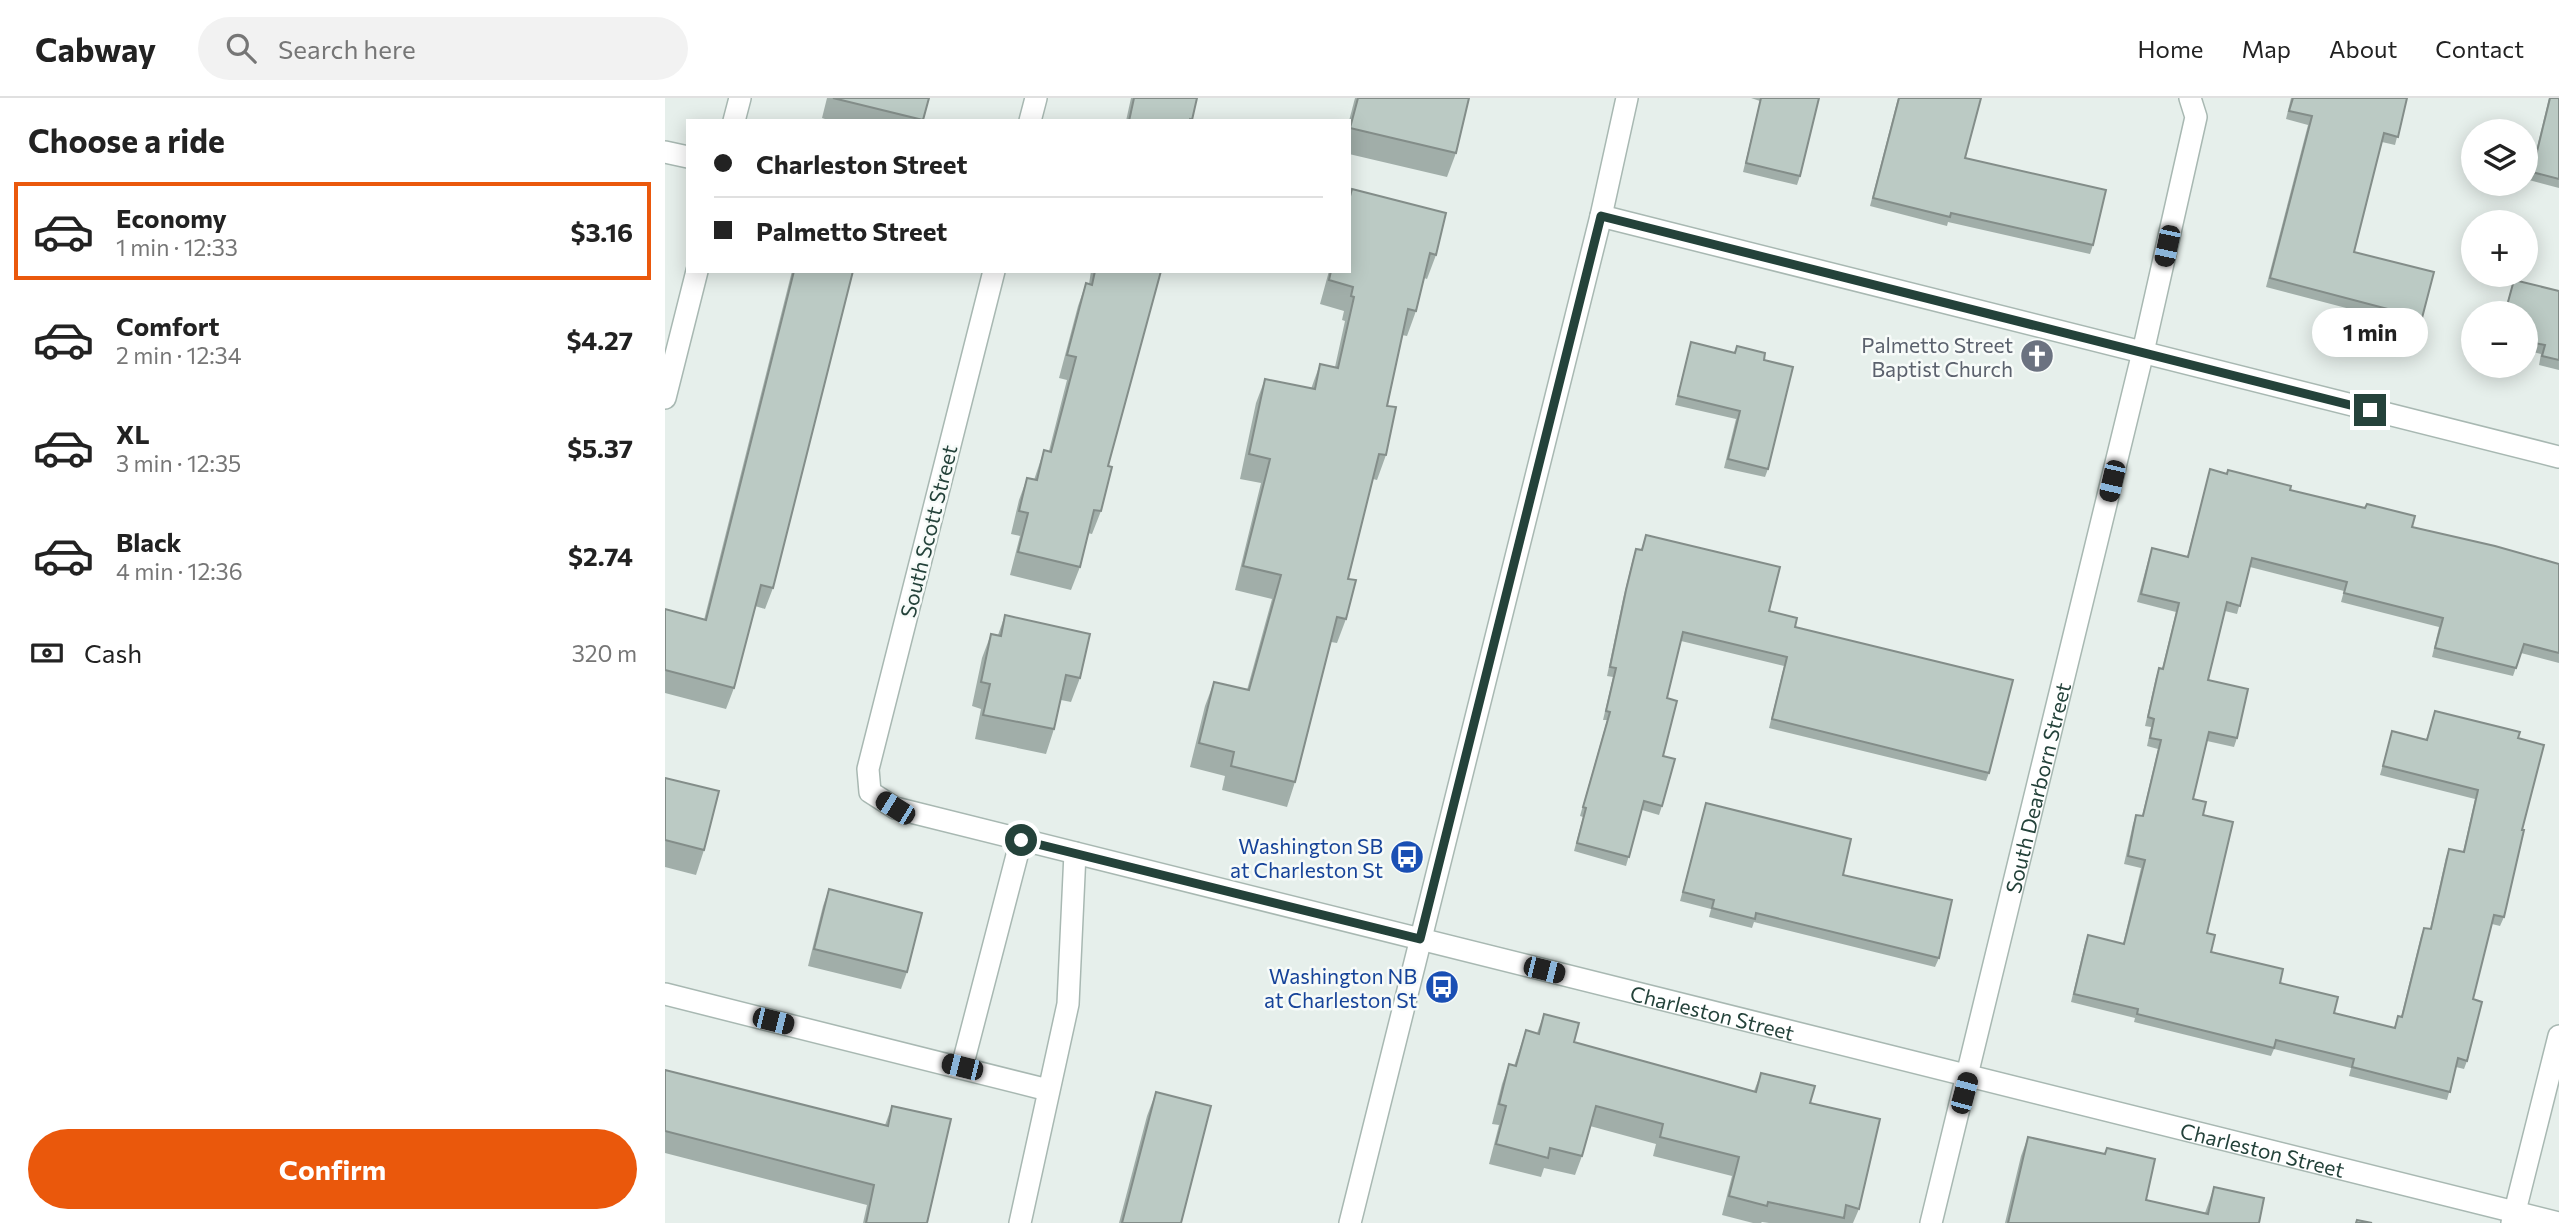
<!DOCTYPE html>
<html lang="en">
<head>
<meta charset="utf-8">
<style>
	:root { --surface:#fff; --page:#f2f2f2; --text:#222; --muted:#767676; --line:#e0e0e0; --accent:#ea580c }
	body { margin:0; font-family:Commissioner,sans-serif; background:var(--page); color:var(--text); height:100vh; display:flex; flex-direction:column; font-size:26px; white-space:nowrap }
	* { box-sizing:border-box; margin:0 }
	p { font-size:23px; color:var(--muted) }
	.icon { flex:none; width:38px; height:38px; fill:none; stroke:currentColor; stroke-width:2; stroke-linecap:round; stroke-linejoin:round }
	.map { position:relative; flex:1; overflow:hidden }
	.details { display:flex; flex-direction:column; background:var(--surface); width:665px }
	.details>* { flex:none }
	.banner { position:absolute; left:21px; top:21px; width:665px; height:154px; border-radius:0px; box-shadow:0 4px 18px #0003; display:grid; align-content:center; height:154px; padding:0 28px; background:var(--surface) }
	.controls { position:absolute; left:1796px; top:21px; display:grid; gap:14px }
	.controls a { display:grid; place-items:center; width:77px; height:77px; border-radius:50%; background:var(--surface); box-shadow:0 4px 18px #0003; font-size:35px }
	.end { position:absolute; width:32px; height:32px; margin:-16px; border:9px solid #24423a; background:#fff; box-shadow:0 0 0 4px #fff }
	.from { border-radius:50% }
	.bubble { position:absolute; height:49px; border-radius:24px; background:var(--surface); box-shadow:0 4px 18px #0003; font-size:23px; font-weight:700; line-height:49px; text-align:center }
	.car { position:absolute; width:21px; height:42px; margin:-21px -10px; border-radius:9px; box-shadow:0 0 5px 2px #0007; background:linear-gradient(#222 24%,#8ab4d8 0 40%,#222 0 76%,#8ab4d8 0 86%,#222 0) }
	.banner b { display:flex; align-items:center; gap:24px; height:66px; font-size:26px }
	.banner b+b { border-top:2px solid var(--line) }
	.banner i { width:18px; height:18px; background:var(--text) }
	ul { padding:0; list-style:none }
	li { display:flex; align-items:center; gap:21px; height:98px; margin:0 14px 10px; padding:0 14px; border:4px solid transparent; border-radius:0px }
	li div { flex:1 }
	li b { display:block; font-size:26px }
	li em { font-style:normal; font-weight:700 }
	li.current { border-color:var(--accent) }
	li>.icon { width:63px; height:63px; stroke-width:1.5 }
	h2 { padding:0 28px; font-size:32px; line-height:84px }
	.pay { display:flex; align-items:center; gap:18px; height:77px; padding:0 28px; font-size:26px }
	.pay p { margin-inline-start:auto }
	.action { display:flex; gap:14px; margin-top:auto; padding:14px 28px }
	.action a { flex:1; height:80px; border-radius:42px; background:var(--accent); color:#fff; font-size:28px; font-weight:700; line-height:80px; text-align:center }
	header { display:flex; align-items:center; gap:42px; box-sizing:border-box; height:98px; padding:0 35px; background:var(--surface); border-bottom:2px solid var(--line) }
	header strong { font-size:33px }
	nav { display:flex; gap:38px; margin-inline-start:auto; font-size:24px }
	.search { width:490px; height:63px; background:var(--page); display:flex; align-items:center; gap:18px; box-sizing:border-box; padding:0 24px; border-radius:38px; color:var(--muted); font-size:26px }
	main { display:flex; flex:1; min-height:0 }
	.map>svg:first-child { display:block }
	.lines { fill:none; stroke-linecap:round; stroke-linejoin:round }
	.minor-casing { stroke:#a8b8b2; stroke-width:24 }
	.minor { stroke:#fff; stroke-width:21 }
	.wall { fill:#a1aea9 }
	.building { fill:#bbcac4; stroke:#838d89; stroke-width:2 }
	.route { stroke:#24423a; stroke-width:9 }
	.labels { text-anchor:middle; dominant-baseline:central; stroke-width:5; stroke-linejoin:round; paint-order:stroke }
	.worship-label { font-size:21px; fill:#5b616d; stroke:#f7fbf9; text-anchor:end }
	.street-label { font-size:21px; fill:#24423a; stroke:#f7fbf9 }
	.transit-label { font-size:21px; fill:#164399; stroke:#f7fbf9; text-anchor:end }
</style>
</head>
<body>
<header>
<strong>Cabway</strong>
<div class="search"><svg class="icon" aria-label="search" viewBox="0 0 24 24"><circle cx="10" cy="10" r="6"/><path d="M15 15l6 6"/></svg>Search here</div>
<nav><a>Home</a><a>Map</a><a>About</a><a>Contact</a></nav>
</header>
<main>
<section class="details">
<h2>Choose a ride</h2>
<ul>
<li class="current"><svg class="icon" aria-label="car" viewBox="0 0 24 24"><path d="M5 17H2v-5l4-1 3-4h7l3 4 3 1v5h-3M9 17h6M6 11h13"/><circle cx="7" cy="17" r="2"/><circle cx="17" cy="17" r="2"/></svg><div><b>Economy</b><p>1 min · 12:33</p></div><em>$3.16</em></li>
<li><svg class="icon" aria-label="car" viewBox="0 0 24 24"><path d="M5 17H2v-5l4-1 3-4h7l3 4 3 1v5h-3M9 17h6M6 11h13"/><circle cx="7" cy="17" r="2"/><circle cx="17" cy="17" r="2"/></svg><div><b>Comfort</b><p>2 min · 12:34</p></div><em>$4.27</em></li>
<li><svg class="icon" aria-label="car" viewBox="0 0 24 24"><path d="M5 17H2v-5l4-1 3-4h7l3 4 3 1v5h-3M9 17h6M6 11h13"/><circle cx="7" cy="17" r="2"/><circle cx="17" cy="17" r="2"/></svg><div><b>XL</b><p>3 min · 12:35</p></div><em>$5.37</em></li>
<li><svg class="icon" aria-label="car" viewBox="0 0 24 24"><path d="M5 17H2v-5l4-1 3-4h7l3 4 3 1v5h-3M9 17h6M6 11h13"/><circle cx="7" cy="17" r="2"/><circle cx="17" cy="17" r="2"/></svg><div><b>Black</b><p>4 min · 12:36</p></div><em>$2.74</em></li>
</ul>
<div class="pay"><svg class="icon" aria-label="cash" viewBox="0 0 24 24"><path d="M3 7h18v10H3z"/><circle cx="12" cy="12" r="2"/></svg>Cash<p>320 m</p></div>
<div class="action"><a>Confirm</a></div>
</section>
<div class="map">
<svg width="1894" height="1125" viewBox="0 0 1894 1125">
	<rect width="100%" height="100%" fill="#e6efeb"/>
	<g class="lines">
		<g class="minor-casing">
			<g id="minor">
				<path d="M69,23L75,0"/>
				<path d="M365,23L371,0"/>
				<path d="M0,54L23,59"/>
				<path d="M936,118L1894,359"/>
				<path id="s1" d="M329,173L203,671L205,694L230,710L1894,1125"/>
				<path d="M0,300L32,173"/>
				<path d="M0,896L383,992"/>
				<path d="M297,969L356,742"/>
				<path d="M355,1125L403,906L410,755"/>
				<path d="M685,1125L936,118L962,0"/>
				<path id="s2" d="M1266,1125L1478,254L1531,19L1525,0"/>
				<path d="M1847,1125L1894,938"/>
			</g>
		</g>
		<use href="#minor" class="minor"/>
	</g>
	<g class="wall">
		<path d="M162,0H264L258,23H166L157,20Z"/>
		<path d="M466,0H532L527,23H461Z"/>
		<path d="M690,0H804L791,55L782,79L684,56V23Z"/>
		<path d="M1086,0H1154L1135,78L1132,87L1078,74L1095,3Z"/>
		<path d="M1233,0H1316L1300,60L1428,147L1425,156L1283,124L1282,128L1205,108Z"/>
		<path d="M1626,0H1742L1730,47L1717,44L1689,154L1757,220L1754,229L1601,189L1643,27L1621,21Z"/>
		<path d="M1884,0H1894V90L1864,82Z"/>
		<path d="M687,91L771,157L762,181L759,180L751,213L742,238L737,237L722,308L721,357L712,382L708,381L683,481L681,521L672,545L666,544L630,684L622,709L557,692L560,678L525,669L540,608L549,584L582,592L607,501L570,492L596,385L575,381L591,305L600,281L646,291L655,266L670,269L680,223L677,222L679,213L655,206L664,173H684V99Z"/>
		<path d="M127,173H188L108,490L100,511L90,508L69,590L61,611L0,595V511L39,522Z"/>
		<path d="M426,173H496L443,368L436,413L427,436L423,435L415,469L406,492L345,477L355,438L346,436L354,402L362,380L369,382L379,352L384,353L402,282L394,280L413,208L421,185L424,186Z"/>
		<path d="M1849,182L1894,193V272L1874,267L1876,256L1860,252V215H1839Z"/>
		<path d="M1026,244L1069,255L1072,248L1099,262L1103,371L1100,379L1059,370L1071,321L1010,307Z"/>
		<path d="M1545,371L1625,392L1747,429L1894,466V565L1856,555L1848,578L1767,559L1774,529L1676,504L1679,493L1585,469L1572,516L1560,513L1543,582L1572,640L1569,649L1542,643L1528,701L1538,717L1542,835L1546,854L1615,885L1669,915L1729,930L1733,918L1736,919L1756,838L1759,830L1765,831L1781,759L1784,751L1798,754L1810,701L1715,677L1727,633L1761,642L1770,613L1853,640L1857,732L1839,819L1835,828L1827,826L1808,901L1802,963L1799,971L1791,969L1782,1002L1684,978L1686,970L1609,951L1606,958L1469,924L1470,920L1406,904L1420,845L1423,837L1458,846L1476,770L1459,766L1468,726L1471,717L1477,718L1493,651L1482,648L1486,629L1480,628L1491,579L1494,570L1497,571L1511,514L1472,504L1484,459L1487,450L1522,459Z"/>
		<path d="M981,437L1130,529L1324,675L1321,683L1104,630L1119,568L1016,543L1002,600L998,658L997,708L994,717L977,712L961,768L909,753L918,719L915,718L942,622H938L948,579L942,578L958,501L968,460L971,451L976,452Z"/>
		<path d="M340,517L415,580L406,604L396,602L389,631L381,656L310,641L316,611L307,608L317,560L326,536L333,537Z"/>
		<path d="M0,680L39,752L31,777L0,769Z"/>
		<path d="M1041,705L1178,777L1274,860L1270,869L1089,824L1087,830L1044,819L1046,811L1015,803Z"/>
		<path d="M164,791L242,874L236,891L143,868L158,808Z"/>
		<path d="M879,916L909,944L1089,993L1096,975L1145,1005L1194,1111L1188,1125H1104L1097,1124L1096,1125H1088L1057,1117L1067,1078L988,1058L991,1046L925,1028L917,1058L910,1077L879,1070L876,1079L824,1066L834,1027L827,1026L837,986L844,966L849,968L861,932L872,935Z"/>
		<path d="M0,972L220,1027L227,1008L262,1125H198L202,1107L0,1055Z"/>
		<path d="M491,994L516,1125H454L482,1018Z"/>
		<path d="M1363,1039L1439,1056L1442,1050L1481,1102L1540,1115L1549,1089L1594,1125H1340L1356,1058Z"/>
	</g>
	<g class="building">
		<path d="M168,0H264L258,22Z"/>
		<path d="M469,0H532L527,22L525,21L524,23H464Z"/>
		<path d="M693,0H804L791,55L685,30Z"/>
		<path d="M1096,0H1154L1135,78L1081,65Z"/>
		<path d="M1234,0H1316L1300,60L1441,92L1428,147L1286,115L1285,119L1208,100Z"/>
		<path d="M1628,0H1742L1733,39L1719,35L1689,154L1769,174L1757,220L1605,180L1647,18L1624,13Z"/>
		<path d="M1885,0H1894V81L1867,74Z"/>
		<path d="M687,91L781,115L771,157L765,155L751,213L743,211L722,308L731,309L721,357L714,356L683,481L691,482L681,521L672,519L630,684L566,668L569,654L534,645L549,584L584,592L616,477L578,468L605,361L584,356L600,281L650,291L655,266L673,270L689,199L686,198L688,189L664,182L666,173H684V102Z"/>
		<path d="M129,173H188L108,490L96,487L69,590L0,572V511L41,522Z"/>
		<path d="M430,173H496L443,368L447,369L436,413L429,412L415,469L353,454L363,415L354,413L362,380L372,382L379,352L386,354L411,259L402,257L421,185L427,187Z"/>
		<path d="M1849,182L1894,193V262L1877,258L1880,247L1860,243V215H1840Z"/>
		<path d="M1026,244L1070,255L1072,248L1100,255L1099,262L1128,269L1103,371L1063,361L1075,313L1013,298Z"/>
		<path d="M1545,371L1562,376L1563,372L1626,388L1625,392L1700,410L1702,406L1750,418L1747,429L1830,448L1894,466V555L1859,546L1851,570L1770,550L1778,520L1679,495L1682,484L1587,460L1575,508L1562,504L1543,582L1583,591L1572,640L1544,634L1528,701L1541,704L1538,717L1568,724L1542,835L1550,837L1546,854L1618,871L1615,885L1673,899L1669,915L1730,930L1733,918L1737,919L1759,830L1766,831L1784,751L1799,754L1813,692L1718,668L1727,633L1762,642L1770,613L1855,634L1853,640L1879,647L1857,732H1859L1839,819L1829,817L1808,901L1817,904L1802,963L1793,960L1785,994L1687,969L1689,961L1611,942L1609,950L1472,916L1473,911L1409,896L1423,837L1459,846L1480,762L1463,758L1471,717L1478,718L1496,642L1485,640L1489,621L1483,619L1494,570L1498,571L1514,505L1476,496L1487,450L1523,459Z"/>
		<path d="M981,437L1115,469L1104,513L1132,520L1130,529L1348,582L1324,675L1107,621L1122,559L1018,534L1002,600L1012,603L998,658L1010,661L997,708L979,703L964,759L912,745L921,710L918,709L945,614L941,613L951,570L945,569L961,492L971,451L977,452Z"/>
		<path d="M340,517L425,536L415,580L401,577L389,631L318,617L325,586L316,584L326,536L336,538Z"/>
		<path d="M0,680L54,693L39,752L0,742Z"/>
		<path d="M1041,705L1186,741L1178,777L1287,802L1274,860L1091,815L1090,821L1047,810L1049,802L1018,794Z"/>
		<path d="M164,791L257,815L242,874L149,851Z"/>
		<path d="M879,916L914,925L909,944L1091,994L1096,975L1150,988L1145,1005L1215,1021L1194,1111L1181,1107L1179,1120L1103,1104L1102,1108L1064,1098L1074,1059L995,1039L998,1026L931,1008L917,1058L885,1050L883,1060L831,1046L841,1008L834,1006L844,966L851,968L861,932L874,936Z"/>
		<path d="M0,972L223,1028L227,1008L286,1021L262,1125H201L209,1087L0,1033Z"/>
		<path d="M491,994L546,1008L516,1125H457Z"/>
		<path d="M1363,1039L1440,1056L1442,1050L1490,1061L1481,1102L1543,1116L1549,1089L1599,1100L1594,1125H1343Z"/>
		<path d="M1692,1122L1707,1125H1691Z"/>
	</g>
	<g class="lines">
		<path class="route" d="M356,742L755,841L936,118L1705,312"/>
	</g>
	<defs>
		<g id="church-disc" transform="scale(1.75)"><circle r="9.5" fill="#6b7280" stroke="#f7fbf9"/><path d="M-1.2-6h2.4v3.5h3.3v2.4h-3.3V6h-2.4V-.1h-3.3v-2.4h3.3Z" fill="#fff"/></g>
		<g id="bus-disc" transform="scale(1.75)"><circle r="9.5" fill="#1a4fb4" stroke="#f7fbf9"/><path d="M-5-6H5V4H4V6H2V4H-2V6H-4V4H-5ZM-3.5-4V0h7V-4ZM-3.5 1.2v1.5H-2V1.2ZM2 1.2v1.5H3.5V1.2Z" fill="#fff"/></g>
	</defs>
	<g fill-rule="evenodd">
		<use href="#church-disc" x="1372" y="258"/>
		<use href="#bus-disc" x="742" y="759"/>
		<use href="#bus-disc" x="777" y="889"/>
	</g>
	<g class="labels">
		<g class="worship-label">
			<text x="1348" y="246">Palmetto Street<tspan x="1348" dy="24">Baptist Church</tspan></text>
		</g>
		<g class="street-label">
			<text transform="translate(263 433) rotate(-76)">South Scott Street</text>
			<text stroke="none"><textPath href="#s2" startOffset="448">South Dearborn Street</textPath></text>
			<text stroke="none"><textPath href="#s1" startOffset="1409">Charleston Street</textPath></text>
			<text stroke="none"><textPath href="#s1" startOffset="1976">Charleston Street</textPath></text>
		</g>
		<g class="transit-label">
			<text x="718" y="747">Washington SB<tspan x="718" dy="24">at Charleston St</tspan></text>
			<text x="752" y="877">Washington NB<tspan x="752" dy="24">at Charleston St</tspan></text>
		</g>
	</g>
</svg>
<div class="controls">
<a><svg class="icon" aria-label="layers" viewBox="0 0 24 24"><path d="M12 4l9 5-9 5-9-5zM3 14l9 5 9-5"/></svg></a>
<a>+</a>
<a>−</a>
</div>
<i class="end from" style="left:356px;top:742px"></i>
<i class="end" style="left:1705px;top:312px"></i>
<div class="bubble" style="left:1647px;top:210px;width:116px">1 min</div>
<i class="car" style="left:1502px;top:148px;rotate:192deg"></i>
<i class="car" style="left:1447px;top:383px;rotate:193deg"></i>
<i class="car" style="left:230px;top:710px;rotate:302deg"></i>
<i class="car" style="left:879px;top:872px;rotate:104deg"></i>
<i class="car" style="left:108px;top:923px;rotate:104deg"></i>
<i class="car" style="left:297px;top:969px;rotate:284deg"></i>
<i class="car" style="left:1299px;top:995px;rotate:15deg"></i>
<div class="banner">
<b><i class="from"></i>Charleston Street</b>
<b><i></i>Palmetto Street</b>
</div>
</div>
</main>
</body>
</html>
